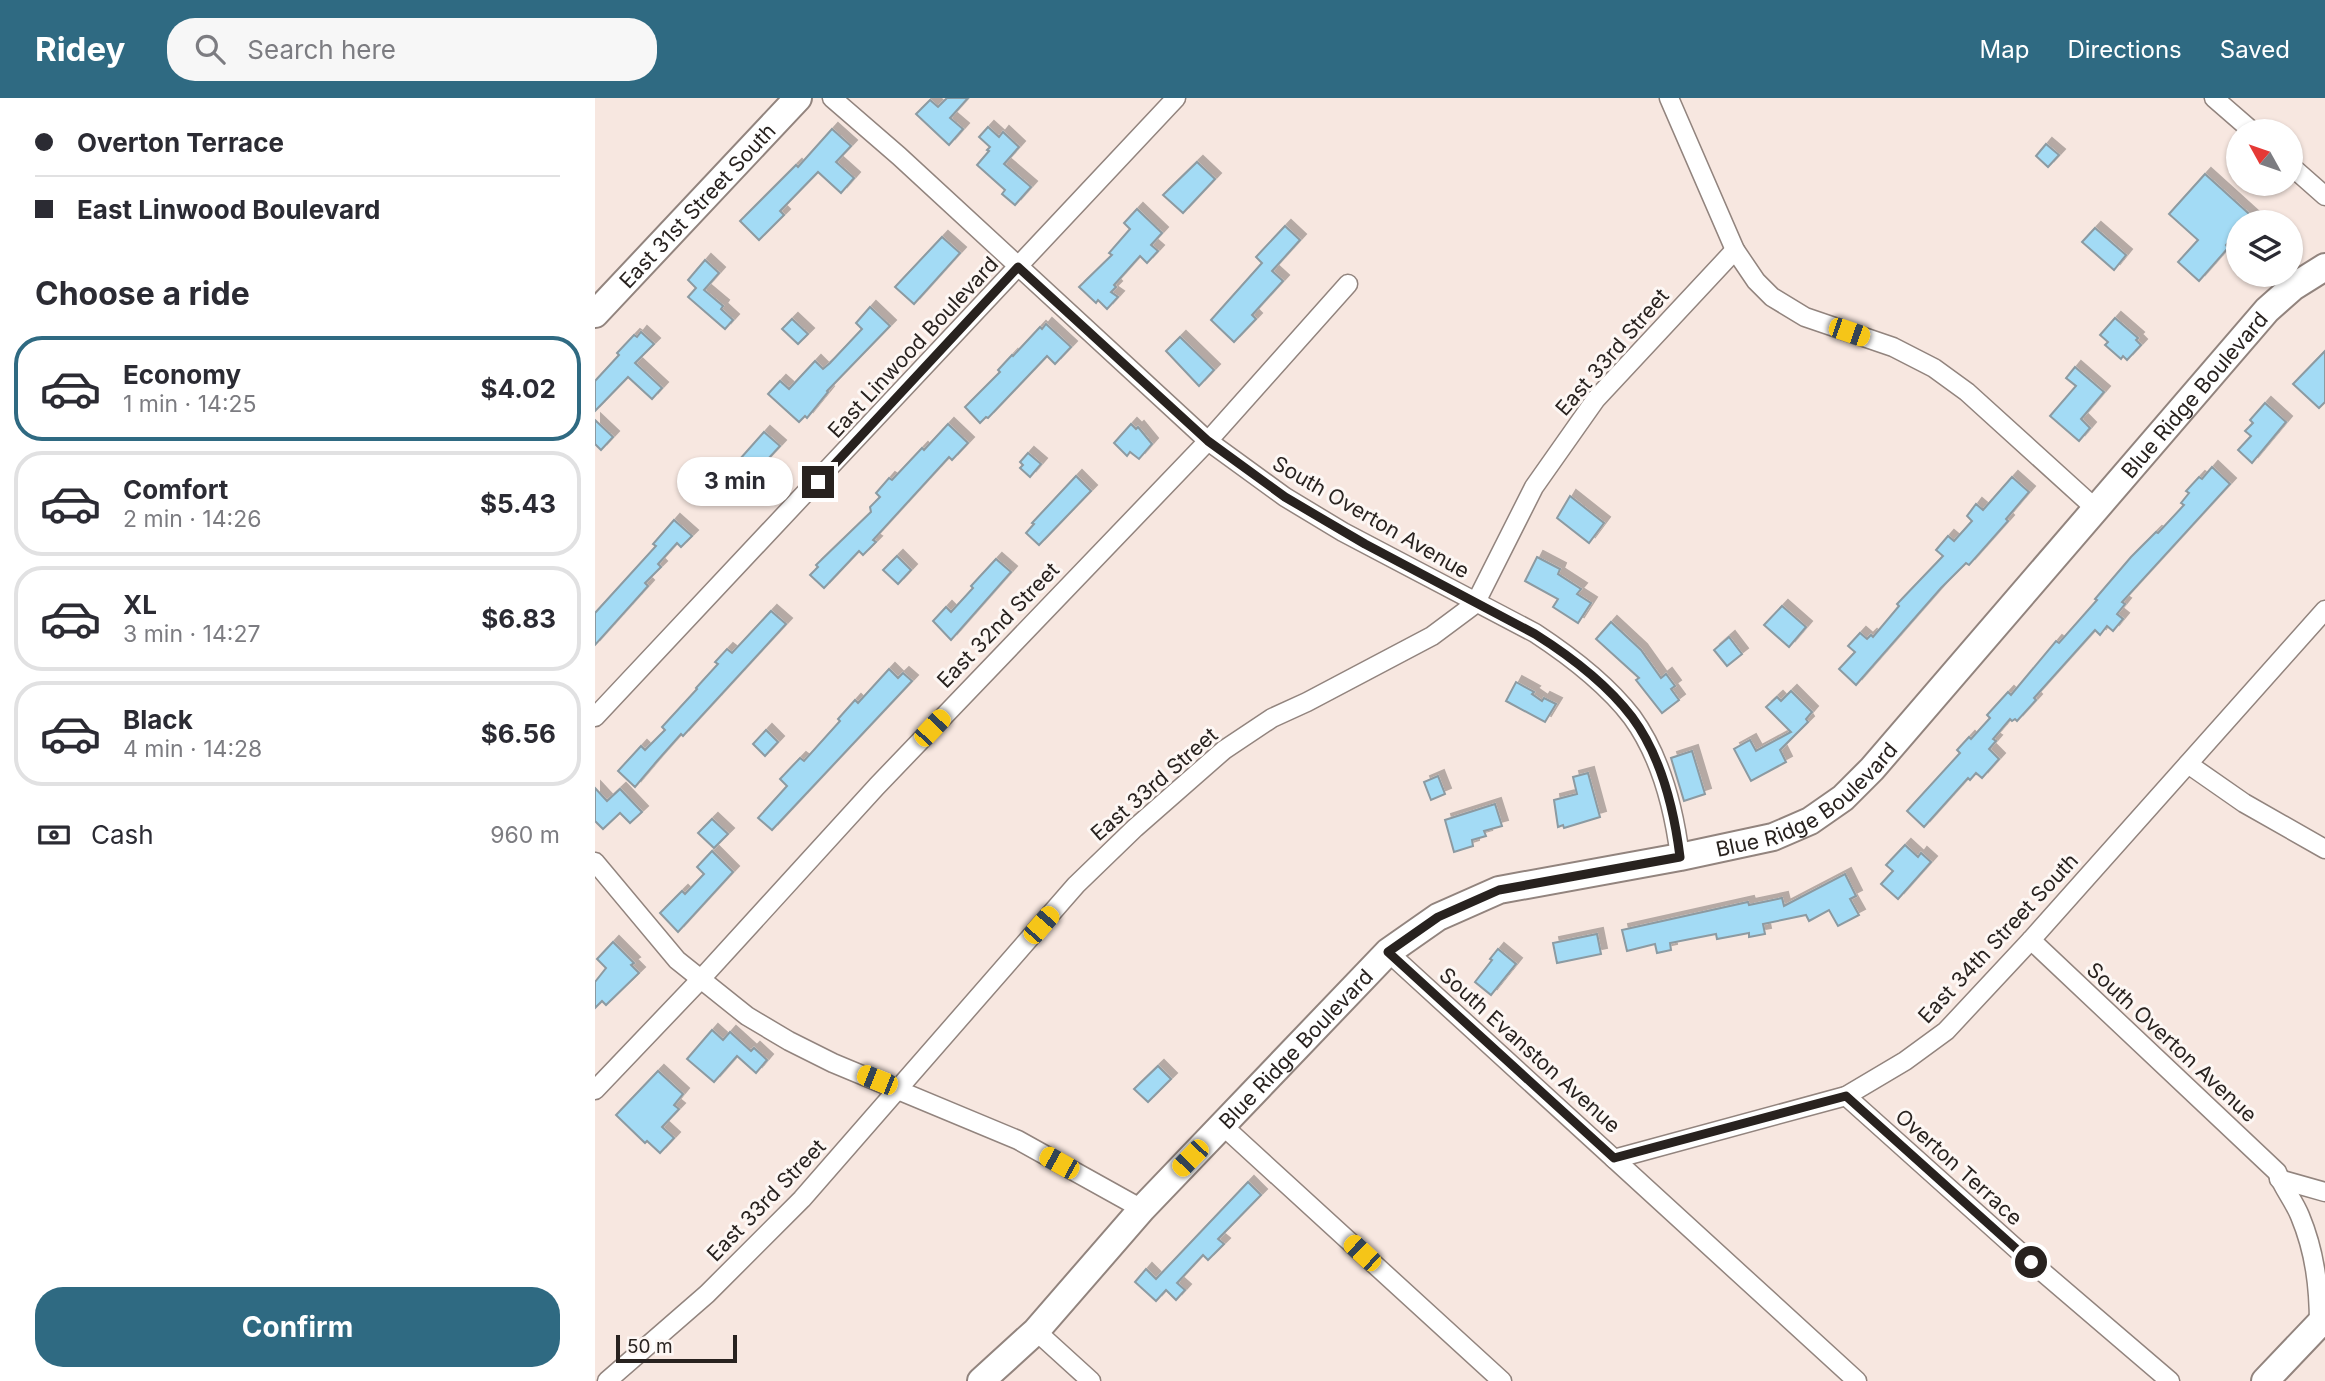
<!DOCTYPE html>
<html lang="en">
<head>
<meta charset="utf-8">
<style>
	:root { --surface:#fff; --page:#f7f7f7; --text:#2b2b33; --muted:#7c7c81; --line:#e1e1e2; --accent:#2f6a82 }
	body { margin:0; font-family:Inter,sans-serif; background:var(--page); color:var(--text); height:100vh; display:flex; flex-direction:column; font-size:26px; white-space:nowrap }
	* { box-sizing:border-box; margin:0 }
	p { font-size:23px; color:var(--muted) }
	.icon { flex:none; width:38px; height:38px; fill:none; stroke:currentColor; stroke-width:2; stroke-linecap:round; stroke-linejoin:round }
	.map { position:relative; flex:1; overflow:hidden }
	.panel { display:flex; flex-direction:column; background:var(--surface); width:595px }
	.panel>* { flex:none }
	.guide { display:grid; align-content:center; height:154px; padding:0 35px; background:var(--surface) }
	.needle { width:46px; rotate:310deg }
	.fabs { position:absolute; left:1631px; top:21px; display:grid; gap:14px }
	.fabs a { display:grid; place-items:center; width:77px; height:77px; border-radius:50%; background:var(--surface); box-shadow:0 2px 5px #0004; font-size:35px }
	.scale { position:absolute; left:21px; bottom:18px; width:121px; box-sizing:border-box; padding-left:7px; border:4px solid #28221f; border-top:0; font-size:19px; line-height:24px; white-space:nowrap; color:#28221f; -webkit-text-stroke:5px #fdf7f4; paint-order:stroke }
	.end { position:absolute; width:32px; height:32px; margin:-16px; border:9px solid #28221f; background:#fff; box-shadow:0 0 0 4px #fff }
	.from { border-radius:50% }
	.bubble { position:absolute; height:49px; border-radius:24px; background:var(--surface); box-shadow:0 2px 5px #0004; font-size:23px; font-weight:700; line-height:49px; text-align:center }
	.car { position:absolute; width:21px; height:42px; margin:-21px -10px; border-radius:9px; box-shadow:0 0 5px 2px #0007; background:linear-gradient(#f5c518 24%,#345 0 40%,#f5c518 0 76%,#345 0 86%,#f5c518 0) }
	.guide b { display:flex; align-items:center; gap:24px; height:66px; font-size:26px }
	.guide b+b { border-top:2px solid var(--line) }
	.guide i { width:18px; height:18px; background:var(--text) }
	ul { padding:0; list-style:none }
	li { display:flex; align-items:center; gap:21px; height:105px; margin:0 14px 10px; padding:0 21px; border:4px solid var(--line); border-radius:28px }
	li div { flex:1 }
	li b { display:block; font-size:26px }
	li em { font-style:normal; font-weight:700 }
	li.active { border-color:var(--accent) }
	li>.icon { width:63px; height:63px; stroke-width:1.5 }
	h2 { padding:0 35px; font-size:32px; line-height:84px }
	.pay { display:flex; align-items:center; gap:18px; height:77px; padding:0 35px; font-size:26px }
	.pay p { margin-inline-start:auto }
	.action { display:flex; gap:14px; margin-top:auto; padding:14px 35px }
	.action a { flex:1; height:80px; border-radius:28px; background:var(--accent); color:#fff; font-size:28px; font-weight:700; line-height:80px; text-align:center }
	header { display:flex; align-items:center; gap:42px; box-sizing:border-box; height:98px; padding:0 35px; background:var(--accent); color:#fff }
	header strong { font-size:33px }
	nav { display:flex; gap:38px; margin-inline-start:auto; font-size:24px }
	.search { width:490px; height:63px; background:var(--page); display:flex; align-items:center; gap:18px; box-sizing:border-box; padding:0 24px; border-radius:28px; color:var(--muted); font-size:26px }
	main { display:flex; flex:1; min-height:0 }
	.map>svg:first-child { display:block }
	.building { fill:#a3dbf5; stroke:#8c9aa1; stroke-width:2; filter:url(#shadow) }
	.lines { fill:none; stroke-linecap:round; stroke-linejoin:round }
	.street-casing { stroke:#92847e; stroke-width:21 }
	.secondary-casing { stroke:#92847e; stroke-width:30 }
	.street { stroke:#fff; stroke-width:18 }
	.secondary { stroke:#fff; stroke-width:26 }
	.route { stroke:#28221f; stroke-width:9 }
	.labels { text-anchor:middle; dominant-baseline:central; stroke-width:6; stroke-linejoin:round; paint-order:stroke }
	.street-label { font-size:21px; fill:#28221f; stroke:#fdf7f4 }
</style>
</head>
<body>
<header>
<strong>Ridey</strong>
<div class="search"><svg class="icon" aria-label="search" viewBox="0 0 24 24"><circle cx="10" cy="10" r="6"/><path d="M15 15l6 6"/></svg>Search here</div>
<nav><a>Map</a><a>Directions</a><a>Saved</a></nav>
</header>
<main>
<section class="panel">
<div class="guide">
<b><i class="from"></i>Overton Terrace</b>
<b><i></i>East Linwood Boulevard</b>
</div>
<h2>Choose a ride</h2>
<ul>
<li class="active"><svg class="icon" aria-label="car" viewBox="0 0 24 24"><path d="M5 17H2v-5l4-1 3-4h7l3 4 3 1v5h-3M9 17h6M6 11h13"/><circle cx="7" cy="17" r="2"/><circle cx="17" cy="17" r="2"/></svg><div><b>Economy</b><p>1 min · 14:25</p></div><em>$4.02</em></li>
<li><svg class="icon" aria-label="car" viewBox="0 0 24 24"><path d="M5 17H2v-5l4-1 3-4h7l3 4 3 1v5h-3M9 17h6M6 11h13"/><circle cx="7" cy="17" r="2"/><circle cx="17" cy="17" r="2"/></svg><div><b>Comfort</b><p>2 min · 14:26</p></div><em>$5.43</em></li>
<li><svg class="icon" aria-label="car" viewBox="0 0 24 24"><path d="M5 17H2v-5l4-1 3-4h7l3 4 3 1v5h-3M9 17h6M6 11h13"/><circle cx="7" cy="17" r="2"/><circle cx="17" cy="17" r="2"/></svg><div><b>XL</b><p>3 min · 14:27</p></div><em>$6.83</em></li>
<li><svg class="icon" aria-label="car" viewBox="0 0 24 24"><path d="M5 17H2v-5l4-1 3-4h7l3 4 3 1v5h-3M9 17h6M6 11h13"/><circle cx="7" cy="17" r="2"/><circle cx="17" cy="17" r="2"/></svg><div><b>Black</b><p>4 min · 14:28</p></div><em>$6.56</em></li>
</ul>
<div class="pay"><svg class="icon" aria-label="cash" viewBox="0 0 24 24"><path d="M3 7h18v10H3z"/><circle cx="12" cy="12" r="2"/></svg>Cash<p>960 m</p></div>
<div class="action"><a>Confirm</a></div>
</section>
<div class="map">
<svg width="1730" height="1283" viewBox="0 0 1730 1283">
	<defs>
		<filter id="shadow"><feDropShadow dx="6" dy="-6" stdDeviation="0" flood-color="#0004"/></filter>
	</defs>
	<rect width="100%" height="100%" fill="#f7e7e0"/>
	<g class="building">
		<path d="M352,0H373L355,20L368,31L354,47L321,16L335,2L343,9Z"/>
		<path d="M393,29L404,39L408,34L424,49L409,66L436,89L420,107L407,96L410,92L382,67L394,53L392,52L395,49L384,39Z"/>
		<path d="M237,31L256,48L241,64L259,80L246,95L223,74L185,113L189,117L164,142L145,123L201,67L203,69Z"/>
		<path d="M1451,46L1464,57L1453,69L1441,58Z"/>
		<path d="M602,64L620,81L588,115L568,97Z"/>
		<path d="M1610,76L1663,124H1643V133L1631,147L1633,150L1604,183L1583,164L1603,142L1574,116Z"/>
		<path d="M542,111L567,135L556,147L563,153L552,165L545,158L519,187L521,189L516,194L523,199L512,211L503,202L501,205L484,189L517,157L514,155L535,131L529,125Z"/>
		<path d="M690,128L705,142L677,173L688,183L657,217L661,221L639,244L616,222L667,165L661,159Z"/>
		<path d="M1500,130L1531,157L1519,172L1487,144Z"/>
		<path d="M347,139L365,155L319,206L300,189Z"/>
		<path d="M110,162L124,175L109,192L128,208L126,211L138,222L130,231L93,199L101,190L93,182Z"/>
		<path d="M275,209L295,228L232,293L233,294L212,320L210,318L204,324L173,296L185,283L194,291L220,263L228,271L235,265L267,231L261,225Z"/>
		<path d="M1520,220L1543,240L1541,242L1546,247L1532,262L1528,258L1526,261L1510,247L1513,244L1505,237Z"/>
		<path d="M197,221L213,236L203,246L187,231Z"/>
		<path d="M451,226L476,249L460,266L452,258L393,320L391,319L385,325L370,309L405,274L403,272L417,257L418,258L445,229L447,231Z"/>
		<path d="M46,234L59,246L40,265L67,290L57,301L33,279L0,313V283L24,257L22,255L39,237L42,239Z"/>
		<path d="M585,239L619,272L604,288L571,253Z"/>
		<path d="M1730,253V304L1724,310L1698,286Z"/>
		<path d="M1480,269L1509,294L1486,321L1495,330L1484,343L1455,318L1481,288L1471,280Z"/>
		<path d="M1670,305L1691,324L1657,365L1643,352L1656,338L1650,333L1658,325L1655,322Z"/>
		<path d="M0,322L18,339L6,352L0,346Z"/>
		<path d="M353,326L373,345L357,362L354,359L278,442L281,444L268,457L264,453L229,490L215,477L223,469L221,467L276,414L275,409L285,399L281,395L294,380L297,382L327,350L329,352Z"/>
		<path d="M536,326L541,331L543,329L557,346L544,361L535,354L532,358L519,345Z"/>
		<path d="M169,334L185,348L160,375L145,361Z"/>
		<path d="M433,355L446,366L435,379L425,370L428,367L425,364Z"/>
		<path d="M1617,369L1635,386L1527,504L1530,506L1522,516L1528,521L1518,533L1512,528L1505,537L1500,532L1439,600L1441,602L1422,623L1420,621L1417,623L1415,621L1398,641L1401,643L1394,651L1404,661L1387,680L1381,675L1375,682L1373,680L1329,729L1312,713L1365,655L1362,652L1374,639L1376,641L1395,620L1392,617L1413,594L1416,597L1461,543L1464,545L1502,502L1500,501L1536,459L1561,434L1563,435L1589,407L1586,405L1594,395L1591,393L1604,379L1607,381Z"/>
		<path d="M481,378L496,393L444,447L431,435L439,426L437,425Z"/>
		<path d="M1417,379L1434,394L1411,421L1413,423L1374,467L1371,465L1346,490L1261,587L1244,571L1260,554L1253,548L1265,535L1272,541L1276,537L1278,539L1304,508L1302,506L1348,458L1341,452L1353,438L1359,443L1377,423L1372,418L1381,406L1388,412Z"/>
		<path d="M975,398L1009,425L994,445L962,420Z"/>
		<path d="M79,422L97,438L86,449L82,445L63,466L66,469L50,485L53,488L0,547V515L61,448L58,446Z"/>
		<path d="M302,458L316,472L303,486L288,472Z"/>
		<path d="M942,459L965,471L963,476L986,491L982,496L996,505L983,525L958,509L963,501L930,483Z"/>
		<path d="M401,461L416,474L356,542L338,523L351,509L356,514L378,490L376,488Z"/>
		<path d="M1187,508L1211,529L1194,549L1169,527Z"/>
		<path d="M176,513L191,526L88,638L86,636L62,663L40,689L23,673L46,648L50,652L70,632L67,629L102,591L101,590L123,566L120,564L132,551L137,555Z"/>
		<path d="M1016,524L1046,552L1066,580L1071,576L1080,588L1076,591L1084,602L1067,615L1041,582L1044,580L1001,541Z"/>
		<path d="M1134,539L1147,556L1132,568L1119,552Z"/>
		<path d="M294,571L303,580L308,575L317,583L177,732L163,720L192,688L185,681L205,660L209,663L245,623L243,621L260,602L263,605Z"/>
		<path d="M921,584L939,594L937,596L947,603L949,600L961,606L950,624L911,603Z"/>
		<path d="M1196,593L1217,614L1211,621L1213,624L1185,652L1191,664L1156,683L1139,651L1155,642L1161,653L1196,634L1171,609L1182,599L1186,603Z"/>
		<path d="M171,632L183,644L170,658L158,646Z"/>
		<path d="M1097,653L1110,696L1089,703L1076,660Z"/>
		<path d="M993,675L1005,719L969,730L968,727L963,729L959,702L982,696L978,679Z"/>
		<path d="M843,678L850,696L836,702L829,684Z"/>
		<path d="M0,690L12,703L25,691L47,714L35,725L25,715L8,731L0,723Z"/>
		<path d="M900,706L907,728L889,733L891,738L877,742L878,748L859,754L850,722Z"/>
		<path d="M117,721L133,736L119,750L103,735Z"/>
		<path d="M1310,747L1323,759L1326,755L1336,764L1303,801L1286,786L1298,773L1291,767Z"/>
		<path d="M117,753L138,774L83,834L65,815L87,793L90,796L109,776L102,769Z"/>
		<path d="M1250,776L1261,798L1255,801L1264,817L1243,828L1234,812L1214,823L1211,817L1168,826L1170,836L1154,839V835L1122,841L1121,836L1075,845L1076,852L1062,855L1060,846L1032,853L1027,832L1153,804L1154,807L1187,800L1189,808Z"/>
		<path d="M1002,836L1006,856L962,865L958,845Z"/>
		<path d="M18,844L39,865L36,867L44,875L11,907L7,903L0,910V884L11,870L2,861Z"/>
		<path d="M903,851L921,866L896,897L880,884L897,862L895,861Z"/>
		<path d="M117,932L128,942L135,934L156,953L159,950L172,962L161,975L142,958L119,984L92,961Z"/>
		<path d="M563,968L576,981L553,1004L539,991Z"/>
		<path d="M63,973L88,996L79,1007L84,1011L67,1029L79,1040L65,1055L52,1043L50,1045L21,1017Z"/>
		<path d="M653,1084L666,1097L623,1141L629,1146L613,1162L608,1157L582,1185L590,1192L581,1202L571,1192L561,1203L540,1184L551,1171L561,1181Z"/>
	</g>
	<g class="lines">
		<g class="street-casing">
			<g id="street">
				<path d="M237,0L304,58L613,343L690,399L748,434L940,535C975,558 1011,585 1037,619C1066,659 1079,711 1085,759"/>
				<path d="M1074,0L1140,152L1161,183L1177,199L1210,219L1298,249L1339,270L1372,294L1501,411"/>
				<path d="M1619,0L1657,33"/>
				<path d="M1696,68L1730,98"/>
				<path d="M0,619L581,0"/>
				<path d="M1593,666L1649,705L1730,751"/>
				<path d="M0,764L82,862L152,918L194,943L238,965L423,1042L547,1111"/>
				<path d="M1436,842L1682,1074C1688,1090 1699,1103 1705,1118C1720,1154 1724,1189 1724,1227"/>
				<path d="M793,854L1262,1283"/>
				<path d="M0,992L105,882L282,688L613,343L753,186"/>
				<path d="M1251,998L1436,1164L1575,1283"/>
				<path d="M627,1027L907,1283"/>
				<path d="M1019,1061L1251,998L1310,963L1351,933L1436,842L1730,512"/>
				<path d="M1684,1081L1730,1094"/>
				<path d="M441,1233L496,1283"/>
				<path d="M12,1283L112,1196L207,1101L481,787L540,730L629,652L677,620L712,604L837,538L880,506L939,389L1001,301L1140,152"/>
			</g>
		</g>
		<g class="secondary-casing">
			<g id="secondary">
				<path id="s1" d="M0,216L203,0"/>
				<path id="s2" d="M386,1283L441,1233L547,1111L793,854L843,819L904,792L1085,759L1178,739L1215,723L1248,700L1277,671L1672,212L1698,189L1730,169"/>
				<path d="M1670,1283L1730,1220"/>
			</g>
		</g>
		<use href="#street" class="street"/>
		<use href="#secondary" class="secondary"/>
	</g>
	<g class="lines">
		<path class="route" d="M223,384L423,169L613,343L690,399L770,446L940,536C975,558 1011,585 1037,619C1066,658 1079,711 1085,759L904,792L843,819L793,854L1019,1060L1251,998L1436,1164"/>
	</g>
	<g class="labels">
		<g class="street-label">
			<text stroke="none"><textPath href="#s1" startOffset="149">East 31st Street South</textPath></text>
			<text transform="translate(318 249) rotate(-47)">East Linwood Boulevard</text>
			<text transform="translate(1017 254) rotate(-49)">East 33rd Street</text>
			<text stroke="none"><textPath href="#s2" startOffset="1614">Blue Ridge Boulevard</textPath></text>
			<text transform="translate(776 419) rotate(30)">South Overton Avenue</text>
			<text transform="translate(403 527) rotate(-46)">East 32nd Street</text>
			<text transform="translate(559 686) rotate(-41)">East 33rd Street</text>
			<text stroke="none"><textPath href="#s2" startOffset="1046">Blue Ridge Boulevard</textPath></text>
			<text transform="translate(1403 840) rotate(-47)">East 34th Street South</text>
			<text transform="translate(1577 944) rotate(43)">South Overton Avenue</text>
			<text stroke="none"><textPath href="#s2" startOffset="458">Blue Ridge Boulevard</textPath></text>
			<text transform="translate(935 952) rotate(42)">South Evanston Avenue</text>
			<text transform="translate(1364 1069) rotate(42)">Overton Terrace</text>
			<text transform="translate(171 1102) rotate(-46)">East 33rd Street</text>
		</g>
	</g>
</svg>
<div class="fabs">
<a><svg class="needle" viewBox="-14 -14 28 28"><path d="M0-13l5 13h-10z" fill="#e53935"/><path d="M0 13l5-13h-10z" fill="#7c7c81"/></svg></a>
<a><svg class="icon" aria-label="layers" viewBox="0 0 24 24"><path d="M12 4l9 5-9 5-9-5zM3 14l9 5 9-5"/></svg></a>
</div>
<div class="scale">50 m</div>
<i class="end from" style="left:1436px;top:1164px"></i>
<i class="end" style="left:223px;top:384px"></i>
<div class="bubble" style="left:82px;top:359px;width:116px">3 min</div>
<i class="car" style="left:1254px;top:234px;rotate:109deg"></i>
<i class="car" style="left:337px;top:630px;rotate:43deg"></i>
<i class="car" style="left:446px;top:827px;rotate:41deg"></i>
<i class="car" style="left:282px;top:982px;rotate:292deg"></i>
<i class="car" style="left:595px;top:1060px;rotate:224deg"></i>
<i class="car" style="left:464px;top:1065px;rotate:299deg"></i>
<i class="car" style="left:767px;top:1155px;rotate:313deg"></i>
</div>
</main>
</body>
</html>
